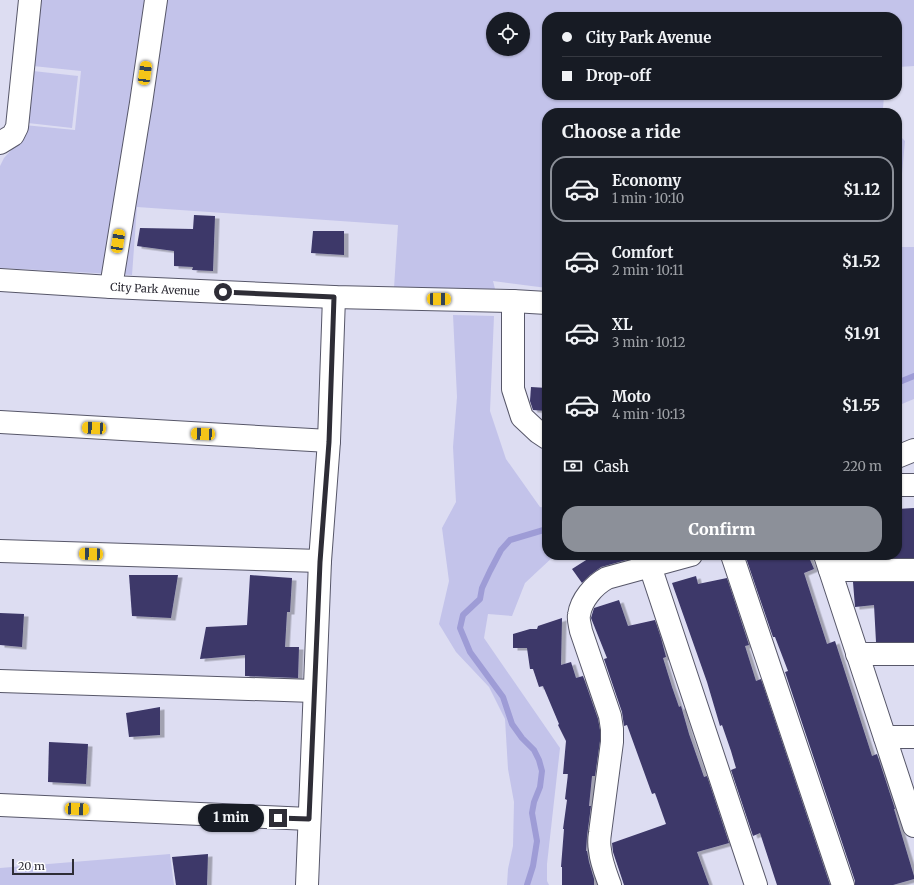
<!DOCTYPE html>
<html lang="en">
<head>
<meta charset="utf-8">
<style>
	:root { --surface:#171b24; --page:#20242c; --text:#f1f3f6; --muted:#9ea1a6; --line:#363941; --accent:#8c9099 }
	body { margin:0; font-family:Merriweather,serif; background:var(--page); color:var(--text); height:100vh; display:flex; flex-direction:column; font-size:15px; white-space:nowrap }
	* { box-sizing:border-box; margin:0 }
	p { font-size:13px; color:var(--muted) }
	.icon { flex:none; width:22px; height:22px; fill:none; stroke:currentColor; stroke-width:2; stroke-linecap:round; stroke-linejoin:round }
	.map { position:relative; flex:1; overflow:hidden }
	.panel { position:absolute; left:542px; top:108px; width:360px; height:452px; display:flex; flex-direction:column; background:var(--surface); border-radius:16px; box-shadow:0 1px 3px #0004 }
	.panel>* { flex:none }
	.guide { position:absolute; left:542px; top:12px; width:360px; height:88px; border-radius:16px; box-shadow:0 1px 3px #0004; display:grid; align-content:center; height:88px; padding:0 20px; background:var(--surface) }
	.tools { position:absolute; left:486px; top:12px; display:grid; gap:8px }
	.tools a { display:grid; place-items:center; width:44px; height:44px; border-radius:50%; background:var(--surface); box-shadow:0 1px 3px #0004; font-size:20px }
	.scale { position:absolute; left:12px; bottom:10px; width:62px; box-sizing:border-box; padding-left:4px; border:2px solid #2e2d36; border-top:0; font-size:11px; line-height:14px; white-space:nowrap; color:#2e2d36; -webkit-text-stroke:3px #fff; paint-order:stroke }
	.end { position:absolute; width:18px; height:18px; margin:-9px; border:5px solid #2e2d36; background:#fff; box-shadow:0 0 0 2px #fff }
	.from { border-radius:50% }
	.bubble { position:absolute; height:28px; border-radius:14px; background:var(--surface); box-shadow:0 1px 3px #0004; font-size:13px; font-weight:800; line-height:28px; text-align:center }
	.car { position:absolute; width:12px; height:24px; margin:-12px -6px; border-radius:5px; box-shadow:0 0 3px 1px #0007; background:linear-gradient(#f5c518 24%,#345 0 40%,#f5c518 0 76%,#345 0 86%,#f5c518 0) }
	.guide b { display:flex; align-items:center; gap:14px; height:38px; font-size:15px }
	.guide b+b { border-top:1px solid var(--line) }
	.guide i { width:10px; height:10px; background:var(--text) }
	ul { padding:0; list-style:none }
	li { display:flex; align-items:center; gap:12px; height:66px; margin:0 8px 6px; padding:0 12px; border:2px solid transparent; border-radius:16px }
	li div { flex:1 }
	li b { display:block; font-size:15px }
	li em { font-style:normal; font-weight:800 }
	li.on { border-color:var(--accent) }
	li>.icon { width:36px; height:36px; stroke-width:1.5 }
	h2 { padding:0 20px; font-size:18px; line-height:48px }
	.pay { display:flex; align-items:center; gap:10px; height:44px; padding:0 20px; font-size:15px }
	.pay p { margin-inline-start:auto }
	.cta { display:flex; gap:8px; margin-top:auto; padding:8px 20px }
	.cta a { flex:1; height:46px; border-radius:16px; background:var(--accent); color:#fff; font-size:16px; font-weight:800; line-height:46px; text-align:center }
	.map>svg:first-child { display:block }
	.green { fill:#c3c3ea; fill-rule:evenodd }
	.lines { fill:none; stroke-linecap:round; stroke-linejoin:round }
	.stream { stroke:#9e9cd6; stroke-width:6 }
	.building { fill:#3c3769; filter:url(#shadow) }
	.minor-casing { stroke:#575769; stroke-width:24 }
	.minor { stroke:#fff; stroke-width:22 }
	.route { stroke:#2e2d36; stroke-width:5 }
	.labels { text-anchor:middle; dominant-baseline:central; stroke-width:4; stroke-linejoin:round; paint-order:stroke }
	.street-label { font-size:11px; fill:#2e2d36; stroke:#fff }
</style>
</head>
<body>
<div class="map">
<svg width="914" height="885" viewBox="0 0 914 885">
	<defs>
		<filter id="shadow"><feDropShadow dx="4.5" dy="2.5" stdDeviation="0" flood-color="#0004"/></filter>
	</defs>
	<rect width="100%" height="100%" fill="#ddddf2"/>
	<g class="green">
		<path d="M40,0H914V66L899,67L897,69V17H547V95H884L883,109L885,113H547V288L493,281L495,289L394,288L398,225L137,207L132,275L0,268V166L4,158L16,145L24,125L75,130L81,71L33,66ZM493,19H523V49H493Z"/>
		<path d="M33,71L78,76L72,128L28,123Z"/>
		<path d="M897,133L905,141L897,229Z"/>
		<path d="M897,247H914V399L897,406Z"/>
		<path d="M453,315L494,316L490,411L506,459L540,507L547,508V555H555L525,583L512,616L488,614L484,638L560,748L547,864V881L549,885H507L508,869L513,846L514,802L508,769L505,719L489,687L456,652L439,624L449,581L442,528L456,502L453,447L457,397Z"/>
		<path d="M170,854L174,885H0V868Z"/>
	</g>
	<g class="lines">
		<g class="stream">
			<path d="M897,383L914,376"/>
			<path d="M527,885L533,866L537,841L532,813L534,802L540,787L542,771L539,760L534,750L522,738L512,724L503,697L470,652L460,628L463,615L480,599L482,588L490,571L501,550L510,540L547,529"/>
		</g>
	</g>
	<g class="building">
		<path d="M194,215L215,216L213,271L192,270L193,267L174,266V251L137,246L140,228L193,229Z"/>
		<path d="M313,231H344V255L311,253Z"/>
		<path d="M531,387L547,388V411L533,410L530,401Z"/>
		<path d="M914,508V558H850V555H897V509Z"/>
		<path d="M594,555H644L601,567L590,575L582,583L572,569Z"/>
		<path d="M745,555H808L814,569L804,573L827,644L835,641L872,756L877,754L895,809H894L914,876V879L893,885H855V881L785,672L788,671L775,637H773Z"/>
		<path d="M129,575H178L171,618L132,616Z"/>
		<path d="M250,575L292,578L290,612H287L285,647H299L298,678L245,676V655L200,659L206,627L247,625Z"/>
		<path d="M696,576L698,584L727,578L749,645L745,646L756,681L761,679L830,885H777L760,833L753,836L731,770L736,768L731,751L722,725L720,726L707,682L672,583Z"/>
		<path d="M853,582H914V642H876L874,605L855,607Z"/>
		<path d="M619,600L628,626L655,620L661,638L666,657L663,658L672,687L679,707L681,706L689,734L704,777L707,776L729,843L697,852L709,885H624L613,852L612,843L666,824L655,793L652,794L627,725L624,726L622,712L604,659L607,658L591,618L594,608Z"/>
		<path d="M0,613L24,614L22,647L0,645Z"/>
		<path d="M562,618L561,665L571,662L576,678L583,676L598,719L600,730V741L595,776H592L589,806H591L587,836L586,851H587L589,862L594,879V885H562V867H561L564,829H563L567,800L565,799L568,774H563L566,741L558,725L559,724L543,686L539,687L533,669H530L527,648H513V634L530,629H537L538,626Z"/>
		<path d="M160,707V735L129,737L126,713Z"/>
		<path d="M49,742L88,744L86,784L48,782Z"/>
		<path d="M208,854L207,885H176L172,857Z"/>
	</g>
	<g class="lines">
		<g class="minor-casing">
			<g id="minor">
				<path d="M0,143L13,135L17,127L30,0"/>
				<path d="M0,280L111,287L334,297L513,301L547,303"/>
				<path d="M111,287L141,103L156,0"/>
				<path d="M513,301V389L522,417L538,432L547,438"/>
				<path d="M0,422L329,441"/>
				<path d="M897,457L914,450"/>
				<path d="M897,485H914"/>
				<path d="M0,551L320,561"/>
				<path d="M732,555L843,885"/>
				<path d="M825,555L914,826"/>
				<path d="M650,566L756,885"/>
				<path d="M830,570H914"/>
				<path d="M857,654H914"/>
				<path d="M0,681L314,691"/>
				<path d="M885,737H914"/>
				<path d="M0,805L309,819"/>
				<path d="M307,885L320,561L329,441L334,297"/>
				<path d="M610,885C606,874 601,862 600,850C599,845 599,839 600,833L612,742V729L610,716L581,631C580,625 578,620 579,615C581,600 594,585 607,578L691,555"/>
			</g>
		</g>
		<use href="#minor" class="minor"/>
	</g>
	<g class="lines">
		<path class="route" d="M223,292L334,297L329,442L320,562L309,819L278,818"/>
	</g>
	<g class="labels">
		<g class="street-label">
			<text transform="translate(155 289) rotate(3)">City Park Avenue</text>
		</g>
	</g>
</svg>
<div class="tools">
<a><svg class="icon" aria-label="locate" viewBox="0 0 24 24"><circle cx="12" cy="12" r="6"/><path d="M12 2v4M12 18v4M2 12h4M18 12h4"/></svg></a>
</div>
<div class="scale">20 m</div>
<i class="end from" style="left:223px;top:292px"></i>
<i class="end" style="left:278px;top:818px"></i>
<div class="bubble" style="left:198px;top:804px;width:66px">1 min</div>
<i class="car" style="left:145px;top:73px;rotate:8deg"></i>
<i class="car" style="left:118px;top:241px;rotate:9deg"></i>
<i class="car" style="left:439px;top:299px;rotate:91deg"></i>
<i class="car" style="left:94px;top:428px;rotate:273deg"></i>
<i class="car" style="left:203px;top:434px;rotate:273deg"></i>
<i class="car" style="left:91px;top:554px;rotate:272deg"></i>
<i class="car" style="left:77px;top:809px;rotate:93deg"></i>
<div class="guide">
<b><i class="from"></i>City Park Avenue</b>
<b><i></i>Drop-off</b>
</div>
<section class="panel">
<h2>Choose a ride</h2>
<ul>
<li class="on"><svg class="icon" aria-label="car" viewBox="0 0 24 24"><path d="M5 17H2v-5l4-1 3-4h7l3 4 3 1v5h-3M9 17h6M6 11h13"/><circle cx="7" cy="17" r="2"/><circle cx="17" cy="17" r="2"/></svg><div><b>Economy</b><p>1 min · 10:10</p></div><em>$1.12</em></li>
<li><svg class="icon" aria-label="car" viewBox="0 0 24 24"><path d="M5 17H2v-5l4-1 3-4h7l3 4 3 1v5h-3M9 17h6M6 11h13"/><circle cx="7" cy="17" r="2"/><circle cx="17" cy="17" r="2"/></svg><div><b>Comfort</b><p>2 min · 10:11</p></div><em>$1.52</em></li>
<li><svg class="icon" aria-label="car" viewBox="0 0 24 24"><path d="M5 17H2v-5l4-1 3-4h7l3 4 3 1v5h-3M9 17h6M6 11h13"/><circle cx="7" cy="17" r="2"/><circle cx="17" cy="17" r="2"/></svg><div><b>XL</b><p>3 min · 10:12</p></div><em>$1.91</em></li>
<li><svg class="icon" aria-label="car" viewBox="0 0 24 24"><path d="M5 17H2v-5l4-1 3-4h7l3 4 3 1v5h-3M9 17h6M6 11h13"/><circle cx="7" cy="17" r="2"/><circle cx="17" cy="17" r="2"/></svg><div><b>Moto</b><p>4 min · 10:13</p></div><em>$1.55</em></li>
</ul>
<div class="pay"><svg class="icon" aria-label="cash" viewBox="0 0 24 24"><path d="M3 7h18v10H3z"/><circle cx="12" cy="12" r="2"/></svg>Cash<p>220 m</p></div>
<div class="cta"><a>Confirm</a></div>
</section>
</div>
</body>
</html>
